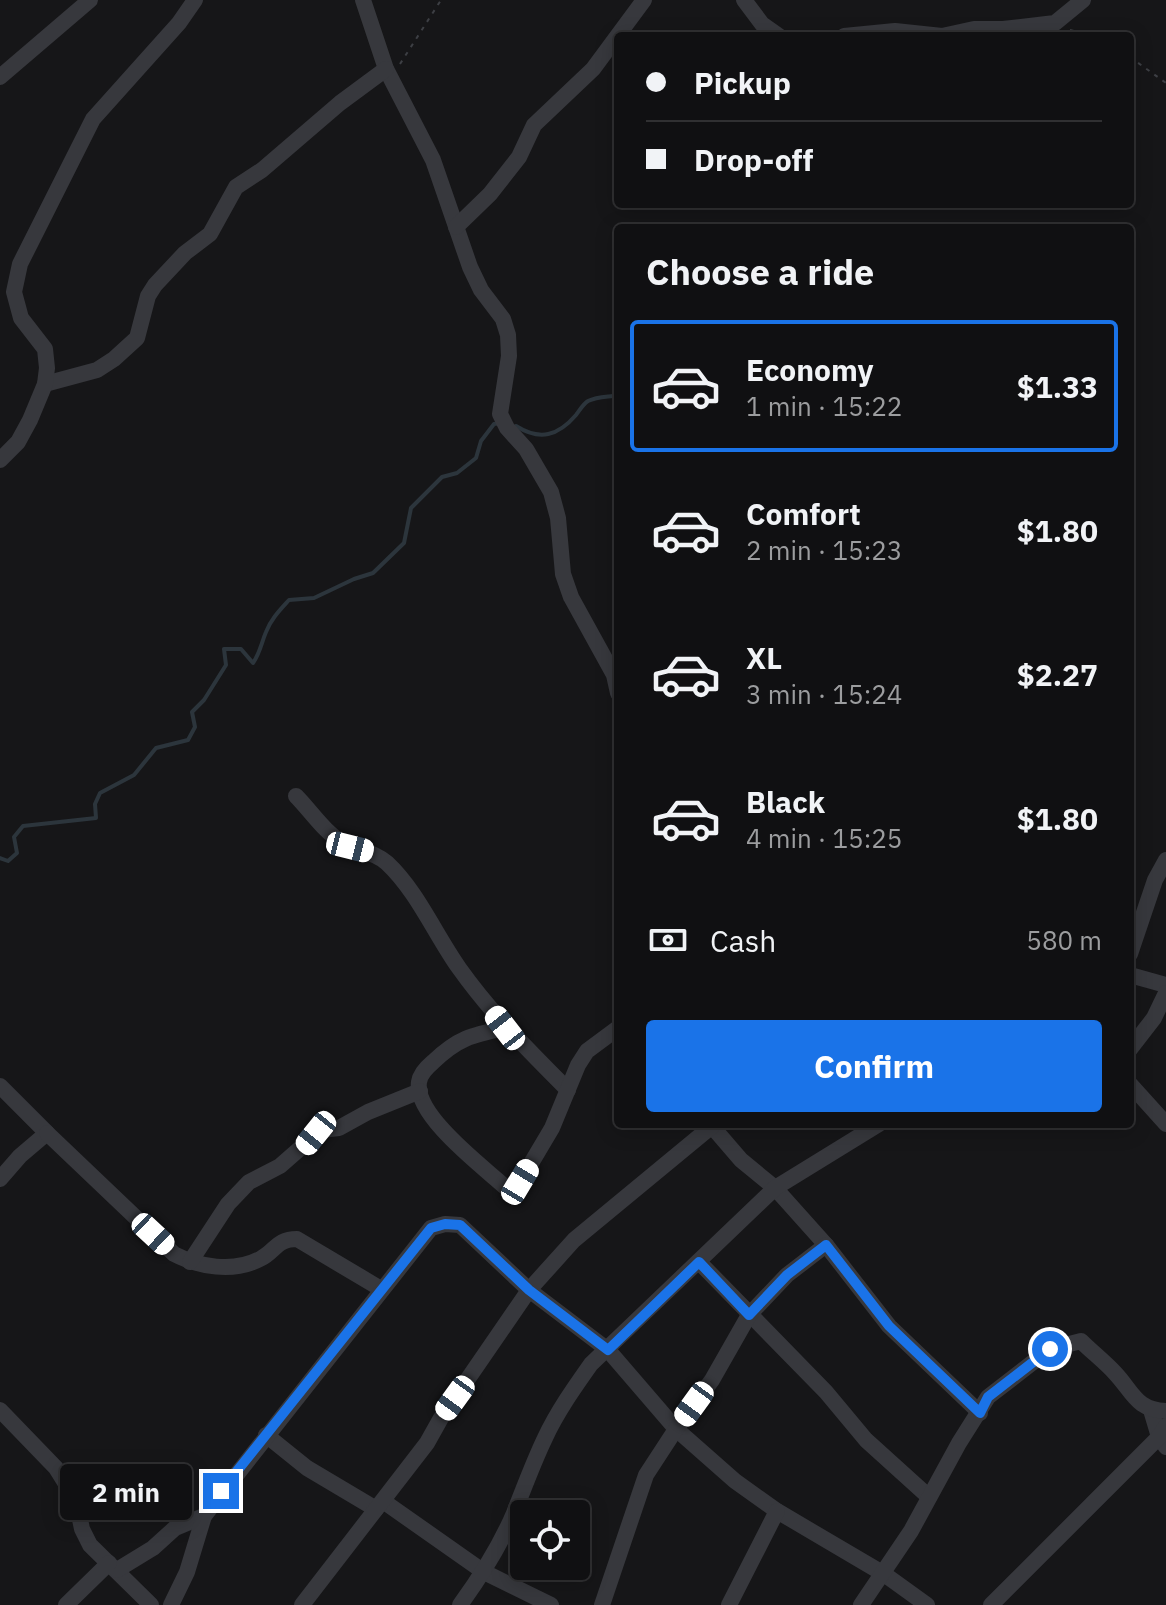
<!DOCTYPE html>
<html lang="en">
<head>
<meta charset="utf-8">
<style>
	:root { --surface:#101012; --page:#1e1e20; --text:#f1f3f6; --muted:#9c9d9f; --line:#303032; --accent:#1a73e8 }
	body { margin:0; font-family:"IBM Plex Sans",sans-serif; background:var(--page); color:var(--text); height:100vh; display:flex; flex-direction:column; font-size:30px; white-space:nowrap }
	* { box-sizing:border-box; margin:0 }
	p { font-size:26px; color:var(--muted) }
	.icon { flex:none; width:44px; height:44px; fill:none; stroke:currentColor; stroke-width:2; stroke-linecap:round; stroke-linejoin:round }
	.map { position:relative; flex:1; overflow:hidden }
	.side { position:absolute; left:614px; top:224px; width:520px; height:904px; display:flex; flex-direction:column; background:var(--surface); border-radius:8px; box-shadow:0 4px 20px #0003,0 0 0 2px var(--line) }
	.side>* { flex:none }
	.top-card { position:absolute; left:614px; top:32px; width:520px; height:176px; border-radius:8px; box-shadow:0 4px 20px #0003,0 0 0 2px var(--line); display:grid; align-content:center; height:176px; padding:0 32px; background:var(--surface) }
	.buttons { position:absolute; left:510px; top:1500px; display:grid; gap:16px }
	.buttons a { display:grid; place-items:center; width:80px; height:80px; border-radius:8px; background:var(--surface); box-shadow:0 4px 20px #0003,0 0 0 2px var(--line); font-size:40px }
	.end { position:absolute; width:36px; height:36px; margin:-18px; border:10px solid #1a73e8; background:#fff; box-shadow:0 0 0 4px #fff }
	.from { border-radius:50% }
	.bubble { position:absolute; height:56px; border-radius:8px; background:var(--surface); box-shadow:0 4px 20px #0003,0 0 0 2px var(--line); font-size:26px; font-weight:700; line-height:56px; text-align:center }
	.car { position:absolute; width:24px; height:48px; margin:-24px -12px; border-radius:10px; box-shadow:0 0 6px 2px #0007; background:linear-gradient(#fff 24%,#345 0 40%,#fff 0 76%,#345 0 86%,#fff 0) }
	.top-card b { display:flex; align-items:center; gap:28px; height:76px; font-size:30px }
	.top-card b+b { border-top:2px solid var(--line) }
	.top-card i { width:20px; height:20px; background:var(--text) }
	ul { padding:0; list-style:none }
	li { display:flex; align-items:center; gap:24px; height:132px; margin:0 16px 12px; padding:0 16px; border:4px solid transparent; border-radius:8px }
	li div { flex:1 }
	li b { display:block; font-size:30px }
	li em { font-style:normal; font-weight:700 }
	li.on { border-color:var(--accent) }
	li>.icon { width:72px; height:72px; stroke-width:1.5 }
	h2 { padding:0 32px; font-size:36px; line-height:96px }
	.pay { display:flex; align-items:center; gap:20px; height:88px; padding:0 32px; font-size:30px }
	.pay p { margin-inline-start:auto }
	.cta { display:flex; gap:16px; margin-top:auto; padding:16px 32px }
	.cta a { flex:1; height:92px; border-radius:8px; background:var(--accent); color:#fff; font-size:32px; font-weight:700; line-height:92px; text-align:center }
	.map>svg:first-child { display:block }
	.lines { fill:none; stroke-linecap:round; stroke-linejoin:round }
	.stream { stroke:#2c353c; stroke-width:4 }
	.path { stroke:#3d3f44; stroke-width:2; stroke-dasharray:4 6; stroke-linecap:butt }
	.minor { stroke:#37383d; stroke-width:16 }
	.route { stroke:#1a73e8; stroke-width:10 }
</style>
</head>
<body>
<div class="map">
<svg width="1166" height="1605" viewBox="0 0 1166 1605">
	<rect width="100%" height="100%" fill="#161618"/>
	<g class="lines">
		<g class="stream">
			<path d="M516,426C540,441 558,436 576,415C580,410 583,404 588,401C596,397 604,397 613,396"/>
			<path d="M0,858L8,861L17,853L14,837L23,826L96,818L95,804L100,793L134,775L156,748L188,740L195,727L192,712L204,700L226,665L224,649H241L253,663C260,653 261,644 266,632C271,619 280,610 289,600L314,598L354,579L373,573L404,543L411,508L442,477L457,473L476,458L481,441L494,424L501,423"/>
		</g>
		<g class="path">
			<path d="M1070,30L1094,36"/>
			<path d="M1130,57L1166,83"/>
			<path d="M400,64L441,0"/>
		</g>
		<g class="minor">
			<path d="M363,0L386,69L433,160L470,267L481,290L503,319L508,335L509,356L500,414L507,428L526,449L551,492L558,518L563,574L571,597L614,675L618,693"/>
			<path d="M744,0L762,24L779,36"/>
			<path d="M844,36L895,31L942,36L974,29H1003L1055,23L1083,0"/>
			<path d="M0,77L90,0"/>
			<path d="M456,227L490,194L519,157L534,125L593,69L644,0"/>
			<path d="M45,384L97,370L114,359L137,338L148,296L155,285L185,253L210,234L236,187L262,170L340,103L386,69"/>
			<path d="M0,460L18,442L30,420L45,384L47,368L45,349L21,318L14,292L20,264L93,119L179,23L195,0"/>
			<path d="M296,796C310,810 325,833 343,843C357,851 374,851 387,863C417,891 435,934 459,968C491,1013 529,1051 568,1090"/>
			<path d="M1130,954L1155,880L1166,860"/>
			<path d="M1130,975L1166,985"/>
			<path d="M505,1028C472,1035 458,1038 433,1062C427,1067 420,1075 419,1082C414,1115 482,1166 504,1186L513,1187L520,1182L552,1128L578,1065L587,1051L618,1028"/>
			<path d="M1130,1049L1154,1018L1166,993"/>
			<path d="M1130,1084L1166,1124"/>
			<path d="M0,1086L47,1133L20,1156L0,1179"/>
			<path d="M710,1124L741,1160L775,1188L826,1245L889,1326L980,1413"/>
			<path d="M47,1133L174,1254C199,1267 233,1273 260,1259C276,1251 276,1239 297,1239L381,1289"/>
			<path d="M190,1262L228,1204L249,1182L280,1166L321,1130L339,1128L368,1112L420,1091"/>
			<path d="M699,1262L826,1392L866,1440L929,1497"/>
			<path d="M0,1410L56,1468L76,1500L82,1529L90,1545L151,1605"/>
			<path d="M1151,1410L1159,1437L1166,1447"/>
			<path d="M266,1435L307,1468L376,1509"/>
			<path d="M383,1501L484,1572L551,1605"/>
			<path d="M117,1570L153,1548L175,1528L204,1516L431,1228L445,1224L460,1225L529,1290L608,1350L676,1429L735,1481L777,1511L884,1574L927,1605"/>
			<path d="M66,1605L109,1563"/>
			<path d="M171,1605L187,1572L204,1516"/>
			<path d="M302,1605L427,1443L441,1418L529,1290L574,1240L712,1126"/>
			<path d="M460,1605C481,1576 500,1546 514,1513C524,1488 533,1463 545,1438C557,1412 574,1388 591,1364L775,1188L879,1124"/>
			<path d="M602,1605L646,1475L676,1429L712,1380L749,1315L787,1275L826,1245"/>
			<path d="M729,1605L777,1511"/>
			<path d="M861,1605L911,1531L959,1443L988,1397L1050,1349L1081,1341C1092,1352 1105,1362 1115,1373C1133,1392 1136,1410 1166,1411"/>
			<path d="M991,1605L1159,1437L1166,1426"/>
		</g>
	</g>
	<g class="lines">
		<path class="route" d="M221,1491L431,1228L445,1224L460,1225L529,1290L608,1350L699,1262L749,1315L787,1275L826,1245L889,1326L980,1413L988,1397L1050,1349"/>
	</g>
</svg>
<div class="buttons">
<a><svg class="icon" aria-label="locate" viewBox="0 0 24 24"><circle cx="12" cy="12" r="6"/><path d="M12 2v4M12 18v4M2 12h4M18 12h4"/></svg></a>
</div>
<i class="end from" style="left:1050px;top:1349px"></i>
<i class="end" style="left:221px;top:1491px"></i>
<div class="bubble" style="left:60px;top:1464px;width:132px">2 min</div>
<i class="car" style="left:350px;top:847px;rotate:104deg"></i>
<i class="car" style="left:505px;top:1028px;rotate:322deg"></i>
<i class="car" style="left:316px;top:1133px;rotate:219deg"></i>
<i class="car" style="left:520px;top:1182px;rotate:31deg"></i>
<i class="car" style="left:153px;top:1234px;rotate:133deg"></i>
<i class="car" style="left:455px;top:1398px;rotate:216deg"></i>
<i class="car" style="left:694px;top:1404px;rotate:216deg"></i>
<div class="top-card">
<b><i class="from"></i>Pickup</b>
<b><i></i>Drop-off</b>
</div>
<section class="side">
<h2>Choose a ride</h2>
<ul>
<li class="on"><svg class="icon" aria-label="car" viewBox="0 0 24 24"><path d="M5 17H2v-5l4-1 3-4h7l3 4 3 1v5h-3M9 17h6M6 11h13"/><circle cx="7" cy="17" r="2"/><circle cx="17" cy="17" r="2"/></svg><div><b>Economy</b><p>1 min · 15:22</p></div><em>$1.33</em></li>
<li><svg class="icon" aria-label="car" viewBox="0 0 24 24"><path d="M5 17H2v-5l4-1 3-4h7l3 4 3 1v5h-3M9 17h6M6 11h13"/><circle cx="7" cy="17" r="2"/><circle cx="17" cy="17" r="2"/></svg><div><b>Comfort</b><p>2 min · 15:23</p></div><em>$1.80</em></li>
<li><svg class="icon" aria-label="car" viewBox="0 0 24 24"><path d="M5 17H2v-5l4-1 3-4h7l3 4 3 1v5h-3M9 17h6M6 11h13"/><circle cx="7" cy="17" r="2"/><circle cx="17" cy="17" r="2"/></svg><div><b>XL</b><p>3 min · 15:24</p></div><em>$2.27</em></li>
<li><svg class="icon" aria-label="car" viewBox="0 0 24 24"><path d="M5 17H2v-5l4-1 3-4h7l3 4 3 1v5h-3M9 17h6M6 11h13"/><circle cx="7" cy="17" r="2"/><circle cx="17" cy="17" r="2"/></svg><div><b>Black</b><p>4 min · 15:25</p></div><em>$1.80</em></li>
</ul>
<div class="pay"><svg class="icon" aria-label="cash" viewBox="0 0 24 24"><path d="M3 7h18v10H3z"/><circle cx="12" cy="12" r="2"/></svg>Cash<p>580 m</p></div>
<div class="cta"><a>Confirm</a></div>
</section>
</div>
</body>
</html>
